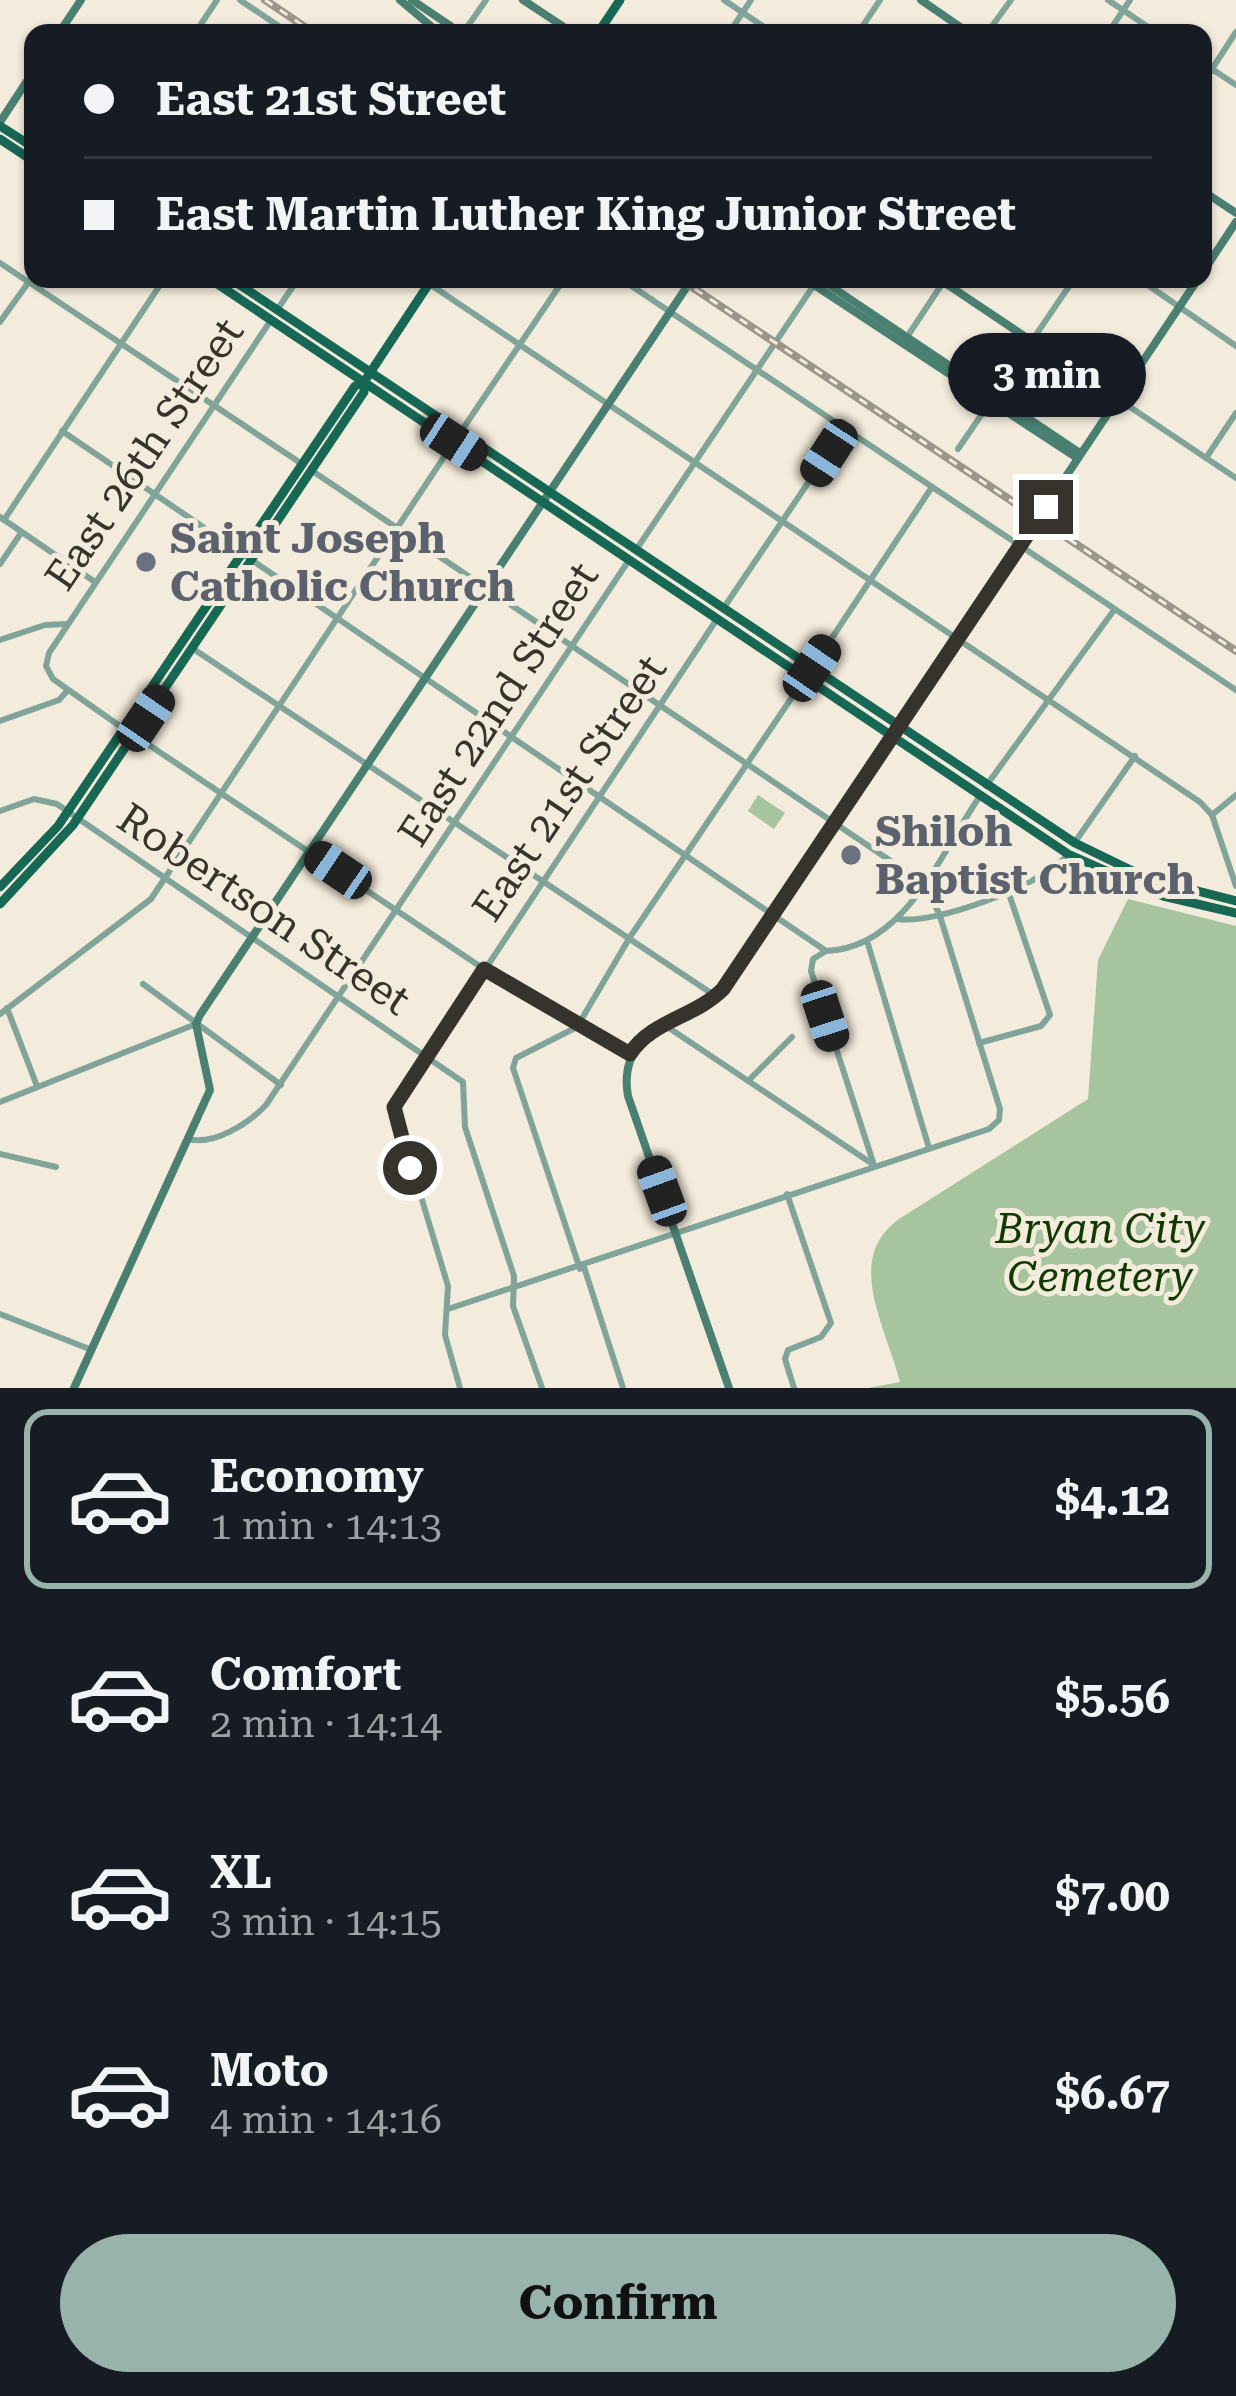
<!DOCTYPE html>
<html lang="en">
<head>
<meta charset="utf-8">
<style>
	:root { --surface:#171b24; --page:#242831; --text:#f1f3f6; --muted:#9ea1a6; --line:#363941; --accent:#97b3ab }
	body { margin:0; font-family:"Roboto Serif",serif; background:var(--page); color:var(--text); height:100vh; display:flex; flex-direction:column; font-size:45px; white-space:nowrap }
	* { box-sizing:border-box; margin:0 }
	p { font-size:39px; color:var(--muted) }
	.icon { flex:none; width:66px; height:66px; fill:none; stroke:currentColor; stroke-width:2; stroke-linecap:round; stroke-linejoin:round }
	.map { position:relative; height:1388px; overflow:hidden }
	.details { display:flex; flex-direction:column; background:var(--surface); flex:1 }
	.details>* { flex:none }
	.top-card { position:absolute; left:24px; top:24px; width:1188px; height:264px; border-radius:24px; box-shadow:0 3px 9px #0004; display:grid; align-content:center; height:264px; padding:0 60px; background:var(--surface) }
	.end { position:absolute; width:54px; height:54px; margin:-27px; border:15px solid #36332d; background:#fff; box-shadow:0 0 0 6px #fff }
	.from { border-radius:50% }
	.bubble { position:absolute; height:84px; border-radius:42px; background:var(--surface); box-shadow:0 3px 9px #0004; font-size:39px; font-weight:700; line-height:84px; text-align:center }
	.car { position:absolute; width:36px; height:72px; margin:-36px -18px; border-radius:15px; box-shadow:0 0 9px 3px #0007; background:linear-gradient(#222 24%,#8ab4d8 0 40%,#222 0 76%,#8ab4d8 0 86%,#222 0) }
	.top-card b { display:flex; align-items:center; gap:42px; height:114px; font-size:45px }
	.top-card b+b { border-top:3px solid var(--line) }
	.top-card i { width:30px; height:30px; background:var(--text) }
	ul { padding:21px 0 0; list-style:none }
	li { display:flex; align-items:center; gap:36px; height:180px; margin:0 24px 18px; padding:0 36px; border:6px solid transparent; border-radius:24px }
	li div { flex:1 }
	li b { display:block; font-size:45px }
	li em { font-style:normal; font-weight:700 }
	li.active { border-color:var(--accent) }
	li>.icon { width:108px; height:108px; stroke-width:1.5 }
	.action { display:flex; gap:24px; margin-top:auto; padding:24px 60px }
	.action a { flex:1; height:138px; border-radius:72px; background:var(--accent); color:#111; font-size:48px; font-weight:700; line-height:138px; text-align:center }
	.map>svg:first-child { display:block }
	.green { fill:#a6c49d }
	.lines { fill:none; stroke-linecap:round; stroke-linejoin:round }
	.street { stroke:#80a499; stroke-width:6 }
	.secondary { stroke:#498071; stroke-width:8 }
	.primary { stroke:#176755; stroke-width:9 }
	.rail-casing { stroke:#9b958a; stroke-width:8 }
	.rail { stroke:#f3ebdb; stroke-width:3; stroke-dasharray:9; stroke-linecap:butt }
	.route { stroke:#36332d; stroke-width:15 }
	.worship-dot { fill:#6b7280; stroke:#f3ebdb; stroke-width:4.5 }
	.labels { text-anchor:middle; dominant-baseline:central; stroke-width:10; stroke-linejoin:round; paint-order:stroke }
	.street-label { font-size:42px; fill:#36332d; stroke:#f3ebdb }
	.worship-label { font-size:42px; font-weight:bold; fill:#5b616d; stroke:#f3ebdb; text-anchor:start }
	.park-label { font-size:42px; font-style:italic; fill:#113a00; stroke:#f3ebdb }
</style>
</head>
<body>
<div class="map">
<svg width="1236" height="1388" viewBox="0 0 1236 1388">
	<rect width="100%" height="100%" fill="#f3ebdb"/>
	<g class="green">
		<path d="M758,795L785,813L774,829L748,811Z"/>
		<path d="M1128,899L1236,926V1388H868L900,1382C885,1324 844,1259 899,1219L1088,1099L1098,960Z"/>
	</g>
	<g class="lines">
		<g class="street">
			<path d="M240,0L289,33"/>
			<path d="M724,0L773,33"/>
			<path d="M1108,0L1157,33"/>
			<path d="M195,33L217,0"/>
			<path d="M463,33L486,0"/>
			<path d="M729,33L751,0"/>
			<path d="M858,33L880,0"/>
			<path d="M987,33L1011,0"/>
			<path d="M1108,33L1130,0"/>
			<path d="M1203,63L1236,85"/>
			<path d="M1203,83L1236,32"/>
			<path d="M0,263L302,464"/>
			<path d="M422,279L1200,802L1212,815L1236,886"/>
			<path d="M621,279L1236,690"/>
			<path d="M1139,279L1236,346"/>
			<path d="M277,310L298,279"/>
			<path d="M0,322L33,276"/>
			<path d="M905,340L944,281"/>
			<path d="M1118,399L1236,478"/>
			<path d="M62,431L826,951"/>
			<path d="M460,433L564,279"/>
			<path d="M958,449L1074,279"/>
			<path d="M1206,458L1236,413"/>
			<path d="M311,470L922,882L939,913L1000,1109L999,1120L989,1129L448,1309"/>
			<path d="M0,517L95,582"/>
			<path d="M4,520L164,279"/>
			<path d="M636,550L816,282"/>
			<path d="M0,564L21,533"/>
			<path d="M723,609L845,428"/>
			<path d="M0,640L45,625L67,624"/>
			<path d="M192,648L714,995"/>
			<path d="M812,668L932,487"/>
			<path d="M0,721L59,700L68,690"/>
			<path d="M124,729L53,679L46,666L49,653L271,320"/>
			<path d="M134,735L484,969L630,1054"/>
			<path d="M986,786L1114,610"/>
			<path d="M0,811L34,799L57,804L463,1082L465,1127L514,1276L513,1306L542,1388"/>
			<path d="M1212,815L1236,795"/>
			<path d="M1075,842L1135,756"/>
			<path d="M898,919C935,925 1046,884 1068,854"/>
			<path d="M868,944L929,1148"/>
			<path d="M826,951L813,959L811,971L873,1162"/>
			<path d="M826,951C905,948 940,854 980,796"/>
			<path d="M143,984L281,1085"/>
			<path d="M7,1008L37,1086"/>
			<path d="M0,1014L151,899L454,442"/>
			<path d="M666,1026L874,1165"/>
			<path d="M979,1043L1041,1026L1050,1015L1008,891"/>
			<path d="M748,1081L792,1037"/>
			<path d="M0,1102L196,1024"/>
			<path d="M188,1139C214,1146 249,1123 266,1105L629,560"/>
			<path d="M0,1154L56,1167"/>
			<path d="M787,1194L831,1323L821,1337L788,1350L785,1359L794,1388"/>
			<path d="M584,1267L623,1388"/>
			<path d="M580,1269L513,1068L516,1058L577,1027L630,937L805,678"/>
			<path d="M0,1314L92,1350"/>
			<path d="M460,1388L445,1335L448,1286L394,1107L717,619"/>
		</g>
		<g class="secondary">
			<path d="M400,0L439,33"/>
			<path d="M412,0L461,33"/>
			<path d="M523,0L573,33"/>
			<path d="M921,0L969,33"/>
			<path d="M59,33L81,0"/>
			<path d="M0,122L33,72"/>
			<path d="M1203,191L1236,213"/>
			<path d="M1203,272L1236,222"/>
			<path d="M805,279L1077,458"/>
			<path d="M820,279L1080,453"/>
			<path d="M939,279L1117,398"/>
			<path d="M74,1388L210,1090L196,1024L200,1015L692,279"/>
			<path d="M729,1388L628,1096C616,1026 685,1028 723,989L1198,279"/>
		</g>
		<g class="primary">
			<path d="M598,33L620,0"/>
			<path d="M0,126L33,147"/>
			<path d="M0,139L33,161"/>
			<path d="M210,279L1068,854L1163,896L1236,913"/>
			<path d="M231,279L1075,843L1147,878L1236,901"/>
			<path d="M0,887L58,826L355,386L364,382"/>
			<path d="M0,904L73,825L364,392V382L432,279"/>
		</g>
		<g class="rail-casing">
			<g id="rail">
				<path d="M265,0L314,33"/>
				<path d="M680,279L1236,651"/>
			</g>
		</g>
		<use href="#rail" class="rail"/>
	</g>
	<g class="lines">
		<path class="route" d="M410,1168L394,1107L484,969L630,1054C652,1020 694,1018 723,989L1046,507"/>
	</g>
	<g class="worship-dot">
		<circle cx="146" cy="562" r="12"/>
		<circle cx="851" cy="855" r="12"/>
	</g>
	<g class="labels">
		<g class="street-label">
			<text transform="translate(144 454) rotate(-56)">East 26th Street</text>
			<text transform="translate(498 704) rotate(-57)">East 22nd Street</text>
			<text transform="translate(569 788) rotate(-56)">East 21st Street</text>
			<text transform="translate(264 909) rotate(34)">Robertson Street</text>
		</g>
		<g class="worship-label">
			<text x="170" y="538">Saint Joseph<tspan x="170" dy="48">Catholic Church</tspan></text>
			<text x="875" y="831">Shiloh<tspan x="875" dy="48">Baptist Church</tspan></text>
		</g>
		<g class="park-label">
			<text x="1100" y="1228">Bryan City<tspan x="1100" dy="48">Cemetery</tspan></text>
		</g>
	</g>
</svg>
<i class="end from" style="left:410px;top:1168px"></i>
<i class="end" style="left:1046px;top:507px"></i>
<div class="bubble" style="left:948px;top:333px;width:198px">3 min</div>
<i class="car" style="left:454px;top:442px;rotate:123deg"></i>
<i class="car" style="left:829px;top:453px;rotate:213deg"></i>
<i class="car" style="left:812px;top:668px;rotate:34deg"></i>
<i class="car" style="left:146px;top:718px;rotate:34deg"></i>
<i class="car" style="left:338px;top:870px;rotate:304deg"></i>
<i class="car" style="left:825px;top:1016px;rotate:162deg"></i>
<i class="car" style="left:662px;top:1191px;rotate:340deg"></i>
<div class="top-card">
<b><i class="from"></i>East 21st Street</b>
<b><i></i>East Martin Luther King Junior Street</b>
</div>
</div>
<section class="details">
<ul>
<li class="active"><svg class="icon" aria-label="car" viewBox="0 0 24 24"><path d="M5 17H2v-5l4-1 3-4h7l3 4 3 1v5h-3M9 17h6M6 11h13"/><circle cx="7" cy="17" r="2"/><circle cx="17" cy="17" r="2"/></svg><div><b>Economy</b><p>1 min · 14:13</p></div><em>$4.12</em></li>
<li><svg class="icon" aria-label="car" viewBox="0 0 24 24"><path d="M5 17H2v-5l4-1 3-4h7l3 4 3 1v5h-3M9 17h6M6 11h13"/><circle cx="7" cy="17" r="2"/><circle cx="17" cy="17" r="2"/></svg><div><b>Comfort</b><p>2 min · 14:14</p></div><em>$5.56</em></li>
<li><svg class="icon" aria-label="car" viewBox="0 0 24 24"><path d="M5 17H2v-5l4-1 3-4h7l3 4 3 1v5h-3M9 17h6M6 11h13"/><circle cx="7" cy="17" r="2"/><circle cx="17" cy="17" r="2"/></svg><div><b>XL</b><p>3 min · 14:15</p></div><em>$7.00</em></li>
<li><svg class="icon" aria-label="car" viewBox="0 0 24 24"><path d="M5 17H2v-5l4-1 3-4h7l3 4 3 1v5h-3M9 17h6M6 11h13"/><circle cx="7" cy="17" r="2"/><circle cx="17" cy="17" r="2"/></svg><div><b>Moto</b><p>4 min · 14:16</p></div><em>$6.67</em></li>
</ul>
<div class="action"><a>Confirm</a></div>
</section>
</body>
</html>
